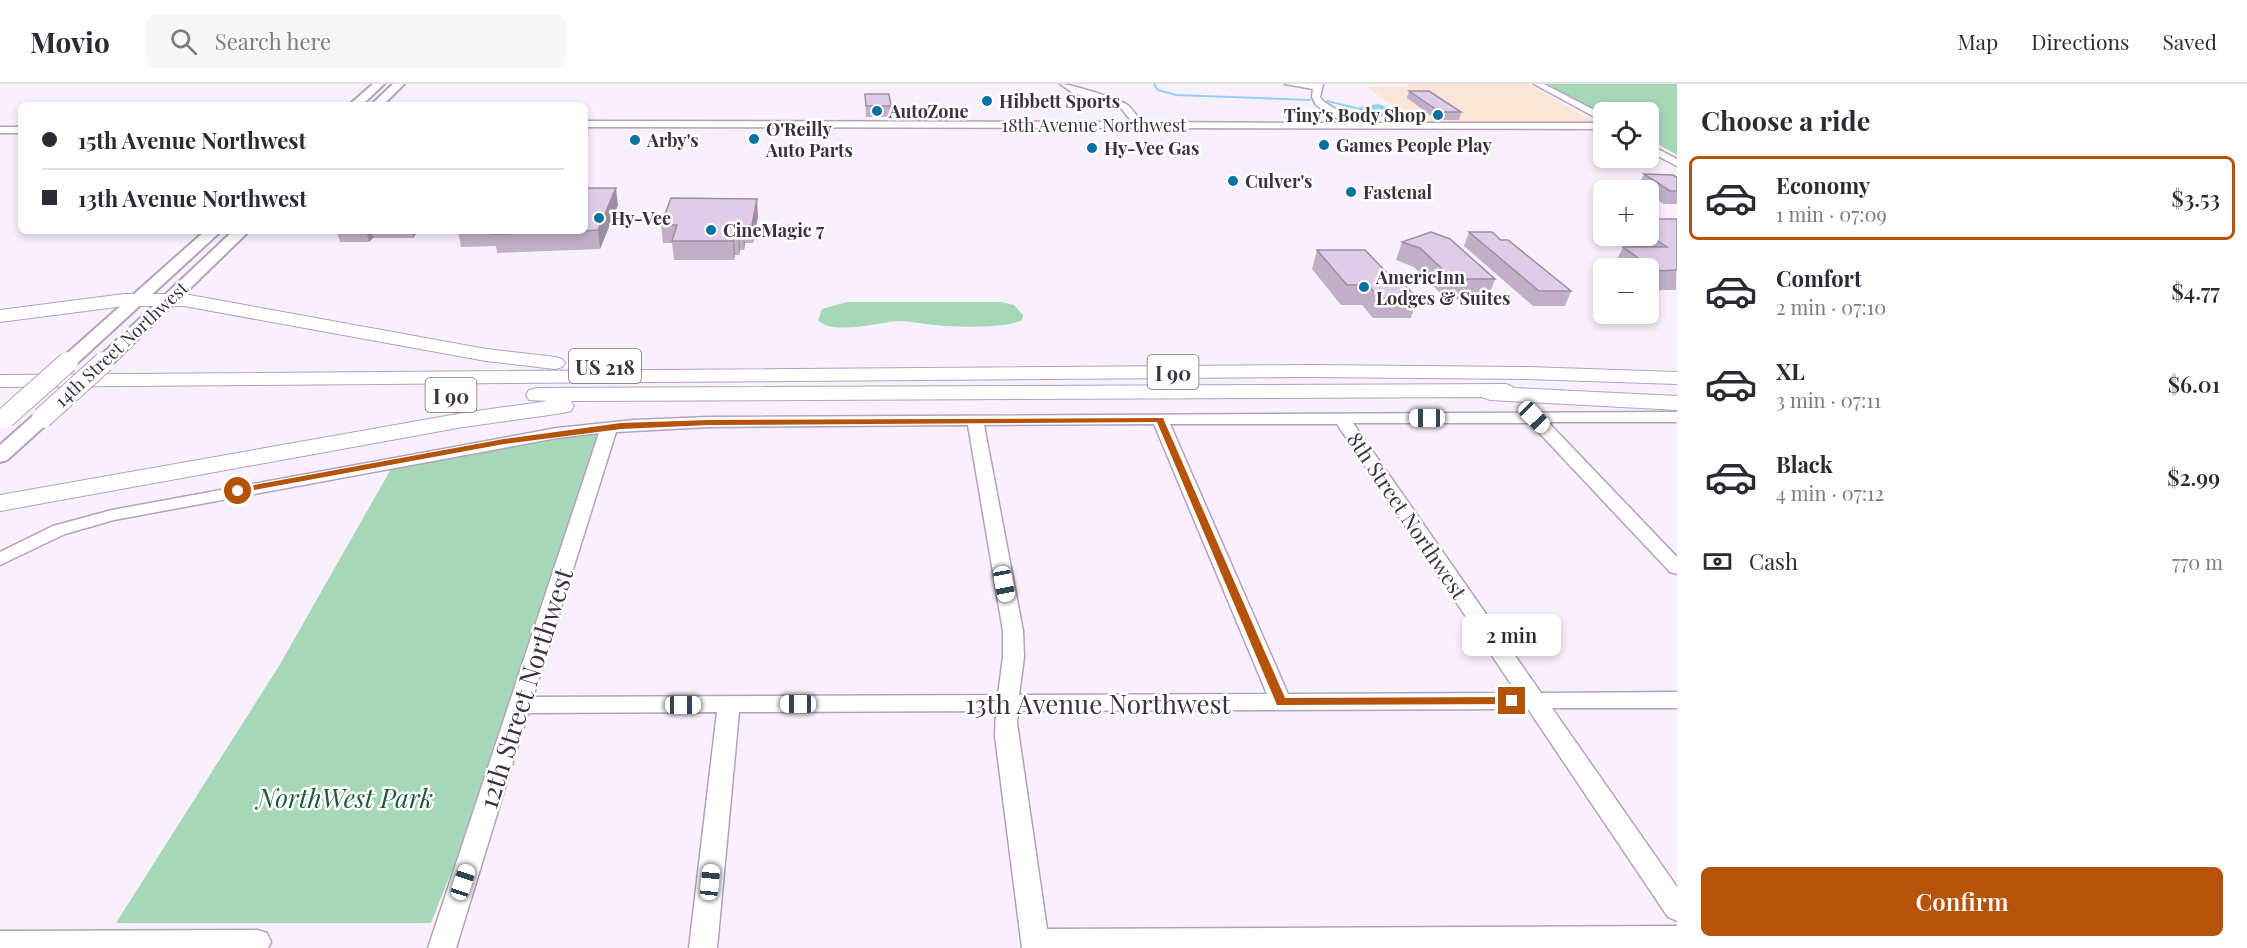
<!DOCTYPE html>
<html lang="en">
<head>
<meta charset="utf-8">
<style>
	:root { --surface:#fff; --page:#f7f7f7; --text:#2b2b33; --muted:#7c7c81; --line:#e1e1e2; --accent:#b45309 }
	body { margin:0; font-family:"Playfair Display",serif; background:var(--page); color:var(--text); height:100vh; display:flex; flex-direction:column; font-size:22px; white-space:nowrap }
	* { box-sizing:border-box; margin:0 }
	p { font-size:20px; color:var(--muted) }
	.icon { flex:none; width:33px; height:33px; fill:none; stroke:currentColor; stroke-width:2; stroke-linecap:round; stroke-linejoin:round }
	.map { position:relative; flex:1; overflow:hidden }
	.side { display:flex; flex-direction:column; background:var(--surface); width:570px }
	.side>* { flex:none }
	.guide { position:absolute; left:18px; top:18px; width:570px; height:132px; border-radius:9px; box-shadow:0 3px 9px #0003; display:grid; align-content:center; height:132px; padding:0 24px; background:var(--surface) }
	.buttons { position:absolute; left:1593px; top:18px; display:grid; gap:12px }
	.buttons a { display:grid; place-items:center; width:66px; height:66px; border-radius:9px; background:var(--surface); box-shadow:0 3px 9px #0003; font-size:30px }
	.end { position:absolute; width:27px; height:27px; margin:-14px; border:8px solid #b45309; background:#fff; box-shadow:0 0 0 3px #fff }
	.from { border-radius:50% }
	.bubble { position:absolute; height:42px; border-radius:9px; background:var(--surface); box-shadow:0 3px 9px #0003; font-size:20px; font-weight:600; line-height:42px; text-align:center }
	.car { position:absolute; width:18px; height:36px; margin:-18px -9px; border-radius:8px; box-shadow:0 0 4px 2px #0007; background:linear-gradient(#fff 24%,#345 0 40%,#fff 0 76%,#345 0 86%,#fff 0) }
	.guide b { display:flex; align-items:center; gap:21px; height:57px; font-size:22px }
	.guide b+b { border-top:2px solid var(--line) }
	.guide i { width:15px; height:15px; background:var(--text) }
	ul { padding:0; list-style:none }
	li { display:flex; align-items:center; gap:18px; height:84px; margin:0 12px 9px; padding:0 12px; border:3px solid transparent; border-radius:9px }
	li div { flex:1 }
	li b { display:block; font-size:22px }
	li em { font-style:normal; font-weight:600 }
	li.selected { border-color:var(--accent) }
	li>.icon { width:54px; height:54px; stroke-width:1.5 }
	h2 { padding:0 24px; font-size:27px; line-height:72px }
	.pay { display:flex; align-items:center; gap:15px; height:66px; padding:0 24px; font-size:22px }
	.pay p { margin-inline-start:auto }
	.button { display:flex; gap:12px; margin-top:auto; padding:12px 24px }
	.button a { flex:1; height:69px; border-radius:9px; background:var(--accent); color:#fff; font-size:24px; font-weight:600; line-height:69px; text-align:center }
	header { display:flex; align-items:center; gap:36px; box-sizing:border-box; height:84px; padding:0 30px; background:var(--surface); border-bottom:2px solid var(--line) }
	header strong { font-size:28px }
	nav { display:flex; gap:33px; margin-inline-start:auto; font-size:21px }
	.search { width:420px; height:54px; background:var(--page); display:flex; align-items:center; gap:15px; box-sizing:border-box; padding:0 21px; border-radius:9px; color:var(--muted); font-size:22px }
	main { display:flex; flex:1; min-height:0 }
	.map>svg:first-child { display:block }
	.industrial { fill:#f9e6d6 }
	.green { fill:#a6d7b7 }
	.water { fill:#91d1f5 }
	.lines { fill:none; stroke-linecap:round; stroke-linejoin:round }
	.stream { stroke:#91d1f5; stroke-width:2 }
	.minor-casing { stroke:#b4a2bd; stroke-width:3 }
	.major-casing { stroke:#b4a2bd; stroke-width:4 }
	.highway-casing { stroke:#b4a2bd; stroke-width:2 }
	.minor { fill:#fff; fill-rule:evenodd }
	.major { fill:#fff; fill-rule:evenodd }
	.highway { fill:#fff; fill-rule:evenodd }
	.major-bridge-casing { stroke:#b4a2bd; stroke-width:22; stroke-linecap:butt }
	.major-bridge { stroke:#fff; stroke-width:20 }
	.wall { fill:#c1afc8 }
	.shaded-wall { fill:#9d8fa3 }
	.building { fill:#e0cce9; stroke:#9d8fa3; stroke-width:1.5 }
	.route { fill:#b45309 }
	.poi-dot { fill:#06729e; stroke:#fff; stroke-width:2 }
	.labels { text-anchor:middle; dominant-baseline:central; stroke-width:5; stroke-linejoin:round; paint-order:stroke }
	.far-poi-label { font-size:18px; font-weight:bold; fill:#3a323d; stroke:#fff; text-anchor:start }
	.far-street-label { font-size:18px; fill:#3a323d; stroke:#fff }
	.shield { fill:#fff; stroke:#757077; stroke-width:1.5 }
	.shield-label { font-size:20px; font-weight:bold; fill:#3a323d }
	.street-label { font-size:21px; fill:#3a323d; stroke:#fff }
	.near-street-label { font-size:26px; fill:#3a323d; stroke:#fff }
	.near-park-label { font-size:26px; font-style:italic; fill:#215a3b; stroke:#fff }
</style>
</head>
<body>
<header>
<strong>Movio</strong>
<div class="search"><svg class="icon" aria-label="search" viewBox="0 0 24 24"><circle cx="10" cy="10" r="6"/><path d="M15 15l6 6"/></svg>Search here</div>
<nav><a>Map</a><a>Directions</a><a>Saved</a></nav>
</header>
<main>
<div class="map">
<svg width="1677" height="864" viewBox="0 0 1677 864">
	<rect width="100%" height="100%" fill="#f8f0fc"/>
	<path class="industrial" d="M1407,0H1529L1598,40L1415,39L1367,3H1411Z"/>
	<g class="green">
		<path d="M1548,0H1677V71L1649,55L1648,28H1604L1603,31Z"/>
		<path d="M847,218H1001L1014,221L1023,231L1022,236C1006,245 954,243 935,241C923,240 911,237 899,237C880,238 832,252 818,236L822,225Z"/>
		<path d="M609,343L531,587L431,839H116L279,582L395,378Z"/>
	</g>
	<path class="water" d="M1378,20L1387,23L1397,33L1371,32L1356,24Z"/>
	<g class="lines">
		<g class="stream">
			<path d="M1154,0L1158,6L1176,11L1310,16"/>
			<path d="M1327,17L1356,24"/>
		</g>
		<g class="minor-casing">
			<g id="minor">
				<path d="M1060,0C1070,0 1116,14 1126,20C1132,23 1137,33 1142,38L1344,39L1316,21L1312,13L1313,5L1285,0H1323L1320,13L1323,17L1357,39H1604V45L1146,44L1148,46L1143,49L1136,44L585,43V37L1132,38L1121,24L1073,9Z"/>
				<path d="M1534,0H1544L1604,31V38Z"/>
				<rect x="0" y="43" width="21" height="6"/>
				<path d="M1648,60L1677,75V82L1648,67Z"/>
				<path d="M1677,328V338H1548L1677,473V490L1670,488L1530,339H1353L1541,609L1677,608V624H1552L1677,803V837L1668,833L1528,625L1018,627L1017,639L1047,845L1677,842V864H1022L995,652L996,627L739,628L717,864H689L717,628L528,629L456,864H428L599,349L557,354L114,436L65,450L0,481V468L53,442L112,426L557,344L634,336L709,333ZM1154,340L1267,610L1019,611L1024,573L1023,547L984,341ZM1170,340H1337L1517,609L1288,610ZM968,341L1003,547V573L998,611L533,613L616,348L709,343Z"/>
				<path d="M257,846L267,849L271,858L268,864H0V847Z"/>
			</g>
		</g>
		<g class="major-casing">
			<g id="major">
				<path d="M373,0H384L362,21H349Z"/>
				<path d="M393,0H404L383,21H371Z"/>
				<path d="M205,147H221L74,282H62L59,278L62,274Z"/>
				<path d="M233,147H249L110,282H98L95,278L98,274Z"/>
				<path d="M42,328L49,330L52,334L49,338L7,376L0,378V361L35,330Z"/>
			</g>
		</g>
		<g class="highway-casing">
			<g id="highway">
				<path d="M124,210H184L486,265L555,273L562,275L565,279L562,283L555,285L486,277L184,222H124L0,238V226Z"/>
				<path d="M1310,281L1528,283L1677,288V300L1528,295L1310,293L0,303V291Z"/>
				<path d="M1506,300L1515,304L1677,312V326L1490,316L1482,313L571,317L574,322L571,327L563,329L463,343L0,427V411L463,329L548,317L529,316L526,311L529,306L537,304Z"/>
			</g>
		</g>
		<use href="#minor" class="minor"/>
		<use href="#major" class="major"/>
		<use href="#highway" class="highway"/>
		<g class="major-bridge-casing">
			<g id="major-bridge">
				<path d="M5,334L68,278"/>
				<path d="M42,334L104,278"/>
			</g>
		</g>
		<use href="#major-bridge" class="major-bridge"/>
	</g>
	<g class="wall">
		<path d="M1409,7L1461,28L1459,36H1437L1407,14Z"/>
		<path d="M865,10L891,22V33H866Z"/>
		<path d="M1644,90L1677,93V120H1664L1648,110V106H1643L1638,103Z"/>
		<path d="M618,121L600,165L497,169L496,162L461,163L458,147H585Z"/>
		<path d="M758,132L753,159H745L744,166H740L739,171H735L734,176H674L672,159H663L661,141Z"/>
		<path d="M1648,135H1677L1676,206H1648V184H1618L1614,182L1623,163H1632L1617,153L1618,152H1648Z"/>
		<path d="M337,147H418L413,154H373L369,158H340Z"/>
		<path d="M1431,148L1495,195L1488,215H1446L1414,183L1396,176L1402,158Z"/>
		<path d="M1469,148L1501,156L1571,207L1565,222H1533L1464,162Z"/>
		<path d="M1317,166L1390,192L1417,214L1411,234H1373L1362,221H1341L1312,185Z"/>
	</g>
	<g class="shaded-wall">
		<path d="M616,104L618,121L600,165L598,146Z"/>
		<path d="M757,115L758,132L753,159L752,141Z"/>
		<path d="M744,141L745,159L744,166L743,147Z"/>
		<path d="M366,147H372L373,154L369,158Z"/>
		<path d="M411,147H418L413,154Z"/>
		<path d="M739,147L740,166L739,171L738,152Z"/>
		<path d="M734,152L735,171L734,176L733,157Z"/>
	</g>
	<g class="building">
		<path d="M1409,7H1429L1461,28H1440Z"/>
		<path d="M865,10H889L891,22H866Z"/>
		<path d="M1644,90L1673,91L1677,93V107H1670Z"/>
		<path d="M585,104H616L598,146L585,147Z"/>
		<path d="M671,114L757,115L752,141H744L743,147H739L738,152H734L733,157H672L677,141H661Z"/>
		<path d="M1648,135H1677V186L1656,187L1623,163H1667L1648,150Z"/>
		<path d="M495,147H578L494,150Z"/>
		<path d="M1431,148L1450,155L1495,195H1453L1420,164L1402,158Z"/>
		<path d="M1469,148H1492L1501,156H1508L1571,207H1539Z"/>
		<path d="M1317,166H1365L1390,192H1396L1417,214H1379L1368,201H1347Z"/>
	</g>
	<path class="route" d="M1163,334L1285,614L1512,613L1517,614V620L1277,621L1157,338L709,341L621,345L504,360L238,409L234,407L238,404L504,355L621,339L709,336Z"/>
	<g class="poi-dot">
		<circle cx="987" cy="17" r="6"/>
		<circle cx="877" cy="27" r="6"/>
		<circle cx="1438" cy="31" r="6"/>
		<circle cx="754" cy="55" r="6"/>
		<circle cx="635" cy="56" r="6"/>
		<circle cx="1324" cy="61" r="6"/>
		<circle cx="1092" cy="64" r="6"/>
		<circle cx="1233" cy="97" r="6"/>
		<circle cx="1351" cy="108" r="6"/>
		<circle cx="599" cy="134" r="6"/>
		<circle cx="711" cy="146" r="6"/>
		<circle cx="1364" cy="203" r="6"/>
	</g>
	<g class="labels">
		<g class="far-poi-label">
			<text x="999" y="17">Hibbett Sports</text>
			<text x="889" y="27">AutoZone</text>
			<text x="1426" y="31" text-anchor="end">Tiny's Body Shop</text>
			<text x="766" y="45">O'Reilly<tspan x="766" dy="21">Auto Parts</tspan></text>
			<text x="647" y="56">Arby's</text>
			<text x="1336" y="61">Games People Play</text>
			<text x="1104" y="64">Hy-Vee Gas</text>
			<text x="1245" y="97">Culver's</text>
			<text x="1363" y="108">Fastenal</text>
			<text x="611" y="134">Hy-Vee</text>
			<text x="723" y="146">CineMagic 7</text>
			<text x="1376" y="193">AmericInn<tspan x="1376" dy="21">Lodges &amp; Suites</tspan></text>
		</g>
		<g class="far-street-label">
			<text x="1094" y="41">18th Avenue Northwest</text>
			<text transform="translate(121 260) rotate(-43)">14th Street Northwest</text>
		</g>
		<g class="shield">
			<rect x="569" y="265" width="72" height="34" rx="4.5"/>
			<rect x="1147.5" y="271" width="51" height="34" rx="4.5"/>
			<rect x="425.5" y="294" width="51" height="34" rx="4.5"/>
		</g>
		<g class="shield-label">
			<text x="605" y="282">US 218</text>
			<text x="1173" y="288">I 90</text>
			<text x="451" y="311">I 90</text>
		</g>
		<g class="street-label">
			<text transform="translate(1408 431) rotate(56)">8th Street Northwest</text>
		</g>
		<g class="near-street-label">
			<text transform="translate(525 604) rotate(-72)">12th Street Northwest</text>
			<text x="1098" y="619">13th Avenue Northwest</text>
		</g>
		<g class="near-park-label">
			<text x="345" y="713">NorthWest Park</text>
		</g>
	</g>
</svg>
<div class="buttons">
<a><svg class="icon" aria-label="locate" viewBox="0 0 24 24"><circle cx="12" cy="12" r="6"/><path d="M12 2v4M12 18v4M2 12h4M18 12h4"/></svg></a>
<a>+</a>
<a>−</a>
</div>
<i class="end from" style="left:238px;top:407px"></i>
<i class="end" style="left:1512px;top:617px"></i>
<div class="bubble" style="left:1462px;top:530px;width:99px">2 min</div>
<i class="car" style="left:1534px;top:333px;rotate:136deg"></i>
<i class="car" style="left:1427px;top:334px;rotate:270deg"></i>
<i class="car" style="left:1004px;top:500px;rotate:169deg"></i>
<i class="car" style="left:798px;top:620px;rotate:270deg"></i>
<i class="car" style="left:683px;top:621px;rotate:90deg"></i>
<i class="car" style="left:463px;top:798px;rotate:18deg"></i>
<i class="car" style="left:710px;top:798px;rotate:6deg"></i>
<div class="guide">
<b><i class="from"></i>15th Avenue Northwest</b>
<b><i></i>13th Avenue Northwest</b>
</div>
</div>
<section class="side">
<h2>Choose a ride</h2>
<ul>
<li class="selected"><svg class="icon" aria-label="car" viewBox="0 0 24 24"><path d="M5 17H2v-5l4-1 3-4h7l3 4 3 1v5h-3M9 17h6M6 11h13"/><circle cx="7" cy="17" r="2"/><circle cx="17" cy="17" r="2"/></svg><div><b>Economy</b><p>1 min · 07:09</p></div><em>$3.53</em></li>
<li><svg class="icon" aria-label="car" viewBox="0 0 24 24"><path d="M5 17H2v-5l4-1 3-4h7l3 4 3 1v5h-3M9 17h6M6 11h13"/><circle cx="7" cy="17" r="2"/><circle cx="17" cy="17" r="2"/></svg><div><b>Comfort</b><p>2 min · 07:10</p></div><em>$4.77</em></li>
<li><svg class="icon" aria-label="car" viewBox="0 0 24 24"><path d="M5 17H2v-5l4-1 3-4h7l3 4 3 1v5h-3M9 17h6M6 11h13"/><circle cx="7" cy="17" r="2"/><circle cx="17" cy="17" r="2"/></svg><div><b>XL</b><p>3 min · 07:11</p></div><em>$6.01</em></li>
<li><svg class="icon" aria-label="car" viewBox="0 0 24 24"><path d="M5 17H2v-5l4-1 3-4h7l3 4 3 1v5h-3M9 17h6M6 11h13"/><circle cx="7" cy="17" r="2"/><circle cx="17" cy="17" r="2"/></svg><div><b>Black</b><p>4 min · 07:12</p></div><em>$2.99</em></li>
</ul>
<div class="pay"><svg class="icon" aria-label="cash" viewBox="0 0 24 24"><path d="M3 7h18v10H3z"/><circle cx="12" cy="12" r="2"/></svg>Cash<p>770 m</p></div>
<div class="button"><a>Confirm</a></div>
</section>
</main>
</body>
</html>
